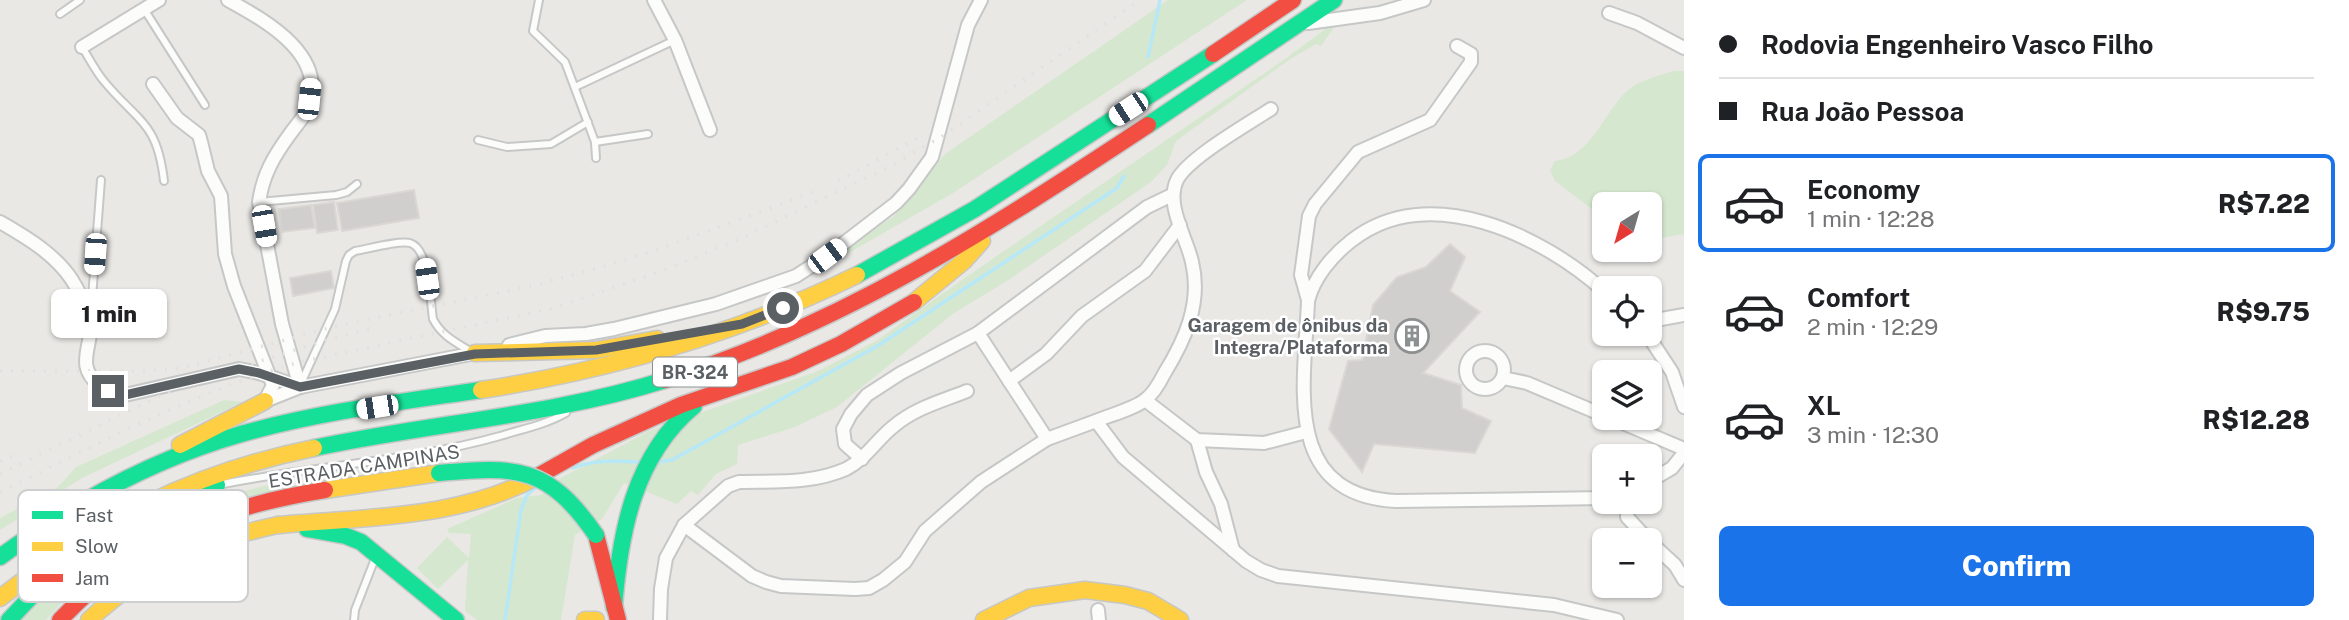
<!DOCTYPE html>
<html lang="en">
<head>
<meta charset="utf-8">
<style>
	:root { --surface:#fff; --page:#f2f2f2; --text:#202124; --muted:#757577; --line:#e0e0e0; --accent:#1a73e8 }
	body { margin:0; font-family:"Public Sans",sans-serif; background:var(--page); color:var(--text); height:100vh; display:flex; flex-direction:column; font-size:26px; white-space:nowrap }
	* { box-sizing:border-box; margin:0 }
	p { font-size:23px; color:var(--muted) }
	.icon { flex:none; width:38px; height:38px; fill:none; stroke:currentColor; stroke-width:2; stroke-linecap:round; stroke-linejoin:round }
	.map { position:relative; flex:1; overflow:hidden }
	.panel { display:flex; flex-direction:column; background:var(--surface); width:665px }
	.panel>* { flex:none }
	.guide { display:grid; align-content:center; height:154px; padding:0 35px; background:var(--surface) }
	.needle { width:46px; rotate:217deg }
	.fabs { position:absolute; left:1592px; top:192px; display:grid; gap:14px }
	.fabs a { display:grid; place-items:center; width:70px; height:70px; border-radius:10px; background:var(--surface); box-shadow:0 2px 5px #0004; font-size:35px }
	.end { position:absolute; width:32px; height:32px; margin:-16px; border:9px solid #5a6063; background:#fff; box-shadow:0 0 0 4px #fff }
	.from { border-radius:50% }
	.bubble { position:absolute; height:49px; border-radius:10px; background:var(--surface); box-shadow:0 2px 5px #0004; font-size:23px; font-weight:800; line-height:49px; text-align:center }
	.car { position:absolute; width:21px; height:42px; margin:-21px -10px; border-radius:9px; box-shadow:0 0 5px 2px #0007; background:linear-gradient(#fff 24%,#345 0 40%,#fff 0 76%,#345 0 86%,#fff 0) }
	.guide b { display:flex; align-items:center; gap:24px; height:66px; font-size:26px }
	.guide b+b { border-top:2px solid var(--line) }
	.guide i { width:18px; height:18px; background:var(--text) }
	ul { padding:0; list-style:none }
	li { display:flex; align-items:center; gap:21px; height:98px; margin:0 14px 10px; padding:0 21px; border:4px solid transparent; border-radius:10px }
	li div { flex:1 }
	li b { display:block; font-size:26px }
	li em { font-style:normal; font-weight:800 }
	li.active { border-color:var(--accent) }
	li>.icon { width:63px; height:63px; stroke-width:1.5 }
	.button { display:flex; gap:14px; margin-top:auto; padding:14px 35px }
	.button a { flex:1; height:80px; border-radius:10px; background:var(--accent); color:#fff; font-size:28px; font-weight:800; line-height:80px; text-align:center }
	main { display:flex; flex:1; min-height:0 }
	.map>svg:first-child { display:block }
	.green { fill:#d6e7cf }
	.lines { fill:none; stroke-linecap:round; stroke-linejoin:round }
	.stream { stroke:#b6e8f7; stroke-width:3.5 }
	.building { fill:#d1cfcd; stroke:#dad7d4; stroke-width:2 }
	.lane-casing { stroke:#c6c7c7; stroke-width:10 }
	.street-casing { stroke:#c6c7c7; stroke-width:16 }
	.fast-casing { stroke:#c6c7c7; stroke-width:19 }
	.slow-casing { stroke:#c6c7c7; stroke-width:19 }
	.jam-casing { stroke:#c6c7c7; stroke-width:19 }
	.lane { stroke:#fcfcfb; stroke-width:6 }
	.street { stroke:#fcfcfb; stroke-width:12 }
	.fast { stroke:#16e098; stroke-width:16 }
	.slow { stroke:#ffcf43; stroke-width:16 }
	.jam { stroke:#f24e42; stroke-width:16 }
	.rail { stroke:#e2e1e2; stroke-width:3.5; stroke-dasharray:2 9; stroke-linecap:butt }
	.fast-bridge-casing { stroke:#c6c7c7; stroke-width:19; stroke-linecap:butt }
	.fast-bridge { stroke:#16e098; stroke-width:16 }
	.route { stroke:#5a6063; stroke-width:9 }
	.labels { text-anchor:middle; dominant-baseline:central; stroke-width:5; stroke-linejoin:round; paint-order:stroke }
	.shield { fill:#fff; stroke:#8c9092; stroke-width:2 }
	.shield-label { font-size:18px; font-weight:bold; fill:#5a6063 }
	.poi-label { font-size:19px; font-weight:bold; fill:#5a6063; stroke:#fff; text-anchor:end }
	.street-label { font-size:19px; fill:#5a6063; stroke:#fff }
	.key { fill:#fff; stroke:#cecfd0; stroke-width:2 }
	.key-label { font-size:19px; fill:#5a6063 }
</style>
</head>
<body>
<main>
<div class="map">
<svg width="1684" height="620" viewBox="0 0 1684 620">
	<rect width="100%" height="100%" fill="#eae8e5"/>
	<g class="green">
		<path d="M1168,0H1247L953,193L840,258L839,252L893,217L945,154Z"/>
		<path d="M1336,21L1338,22L1321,46L1316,44L1289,60L1176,141L1167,165L1151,182L1007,281L954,313L837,407L795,427L738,445L737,464L716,474L698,495L691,491L677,504L624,483L602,519L575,535L561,620H477L465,611L468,560L438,589L417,568L447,537L469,558L471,534L449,533L447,529L517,498L541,495L561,478L649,431L818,371L876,341L969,275L1285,59Z"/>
		<path d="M1673,71H1684V234L1650,240V205H1605V219L1555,181L1550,170L1555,161C1592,157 1603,112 1628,90C1639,80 1659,76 1673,71Z"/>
		<path d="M224,400L243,402L82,478L0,530V518L58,487L76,467Z"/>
		<path d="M275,483L277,491C252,498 223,502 199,512C139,536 88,571 46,620H0L42,587L199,503Z"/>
	</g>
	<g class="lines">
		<g class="stream">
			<path d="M1148,57L1160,0"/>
			<path d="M656,462L672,460L879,345L1117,188L1124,176"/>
			<path d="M573,468C594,459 618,461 641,462"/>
			<path d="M505,620L521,510L527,495L535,488"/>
		</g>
	</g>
	<g class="building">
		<path d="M414,190L419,218L342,231L337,203Z"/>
		<path d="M334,202L338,230L317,233L313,205Z"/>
		<path d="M311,205L315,228L282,232L279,209Z"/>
		<path d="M1450,244L1465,257L1450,291L1480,312L1423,373L1461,385L1462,408L1491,421L1475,453L1374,444L1362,472L1329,429L1348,361L1362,360L1373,305L1397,277L1426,267Z"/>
		<path d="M331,271L334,288L293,296L290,278Z"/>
	</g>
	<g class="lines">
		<g class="lane-casing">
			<g id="lane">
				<path d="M539,0L533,31L565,62L595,142L596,158"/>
				<path d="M144,9L205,105"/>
				<path d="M60,14L80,0"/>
				<path d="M82,47C89,58 95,70 103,80C137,122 157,120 164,181"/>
				<path d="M575,87L675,40"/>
				<path d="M478,140L507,147L551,144L588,122"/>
				<path d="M595,142L648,134"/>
				<path d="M259,202L336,195L347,192L357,184"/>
				<path d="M91,311L101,180"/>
				<path d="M302,381L335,309L346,261L349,255L355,251C368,249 399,240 410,243C430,249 430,301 433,319C441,335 455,342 470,351"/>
				<path d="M218,485C311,466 408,462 500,436C522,429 545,425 566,413"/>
				<path d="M354,620L355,610L376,556"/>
			</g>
		</g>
		<g class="street-casing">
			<g id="street">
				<path d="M228,0C266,21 332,57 306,112C302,119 295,127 290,134C274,156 263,174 259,202L282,324L300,387"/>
				<path d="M654,0L675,40L710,130"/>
				<path d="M1609,13L1637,23L1684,48"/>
				<path d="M1308,23L1380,13L1424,0"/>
				<path d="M82,47L159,0"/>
				<path d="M153,84L177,118L199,135L201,142L208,171L221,196L225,254L234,286L273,385L265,401"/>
				<path d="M1271,109C1248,124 1188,158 1177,180C1165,205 1187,238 1192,262C1202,303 1185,340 1164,374C1160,382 1153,394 1145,400C1134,409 1110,415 1096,421L1123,457L1246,561L1261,570L1278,576L1554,605L1617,620"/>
				<path d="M0,222C26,237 55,254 72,280C78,290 88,308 90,320C94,346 73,365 100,386C108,392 115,395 125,395L239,369L259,373L300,387"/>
				<path d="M1605,292C1542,235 1428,180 1351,241C1333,255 1314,277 1308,301C1305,382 1280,495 1396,501L1605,498"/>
				<path d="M1308,300L1301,275L1309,216L1315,204L1358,152L1430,120L1471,62V54L1457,46"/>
				<path d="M1650,321L1684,315"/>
				<path d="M978,333L1047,439"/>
				<path d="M1647,334L1672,372L1684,407"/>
				<path d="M509,345L545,336L586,334L614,329L716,304L796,276L827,256L896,203L909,189L932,157L968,25L981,0"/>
				<circle cx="1485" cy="370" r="19"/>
				<path d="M1503,378L1527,383L1605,416"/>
				<path d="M1009,381L1046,354L1082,316L1145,271L1180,225"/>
				<path d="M1145,400L1197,440L1264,443L1306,432"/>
				<path d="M265,401L300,387L481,352"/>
				<path d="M1611,418L1684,449"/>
				<path d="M1197,440L1206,472L1221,504L1233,550"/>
				<path d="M862,459L845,444L843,429L851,414L867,395L901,373L978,333L1147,207L1172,195"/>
				<path d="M1650,481L1672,468L1684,453"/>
				<path d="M1627,502V517L1649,541"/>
				<path d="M684,525L752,576L766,582L781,586L855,589L869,588L883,580L905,562L925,531L981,482L1047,439L1096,421"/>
				<path d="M1650,542L1675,565L1684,580"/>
				<path d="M1098,610L1099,620"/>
				<path d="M660,620L661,589L666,558L684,525L728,486L739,482C775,481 812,484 846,469C866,459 877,439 894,426C915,408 942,401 967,391"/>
			</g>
		</g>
		<g class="fast-casing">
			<g id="fast">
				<path d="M1148,125L1334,0"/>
				<path d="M857,275L975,209L1213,54"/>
				<path d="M314,448C430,423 551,416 665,380"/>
				<path d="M307,529L346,536L361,542L456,620"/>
				<path d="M0,557C73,503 153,459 241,434C319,412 401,402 481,390"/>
				<path d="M54,573L217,485"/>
				<path d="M614,607C620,532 634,456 694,406"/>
				<path d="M9,620L60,566"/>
			</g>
		</g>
		<g class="slow-casing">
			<g id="slow">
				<path d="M914,302L964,261L982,241"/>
				<path d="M475,353L596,350L657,339"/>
				<path d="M481,390C612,370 738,333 857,275"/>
				<path d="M180,445L265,401"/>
				<path d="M325,490L439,473"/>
				<path d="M278,525C364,517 461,519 538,476"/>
				<path d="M0,598C99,521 191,473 314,448"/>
				<path d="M89,620C144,569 205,540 278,525"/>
				<path d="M585,620H596"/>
				<path d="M984,620L1029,598L1085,590L1125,595L1148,601L1180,620"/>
			</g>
		</g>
		<g class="jam-casing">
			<g id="jam">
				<path d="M1213,54L1293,0"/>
				<path d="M665,380C841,326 995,226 1148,125"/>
				<path d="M538,476L593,445L681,405L792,367L841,344L914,302"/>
				<path d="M596,535L618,620"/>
				<path d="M60,620C138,538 215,508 325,490"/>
			</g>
		</g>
		<use href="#lane" class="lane"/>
		<use href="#street" class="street"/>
		<use href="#fast" class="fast"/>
		<use href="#slow" class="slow"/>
		<use href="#jam" class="jam"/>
		<g class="rail">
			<path d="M838,181L918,138"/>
			<path d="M0,371H150L182,368L340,325L527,287L599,268L659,249L814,192"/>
			<path d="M0,461L13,456"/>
			<path d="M0,474L180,386L328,340L370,329"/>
			<path d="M0,492C97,445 195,391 300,362L554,308L659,272L735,241L891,166L941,137L1140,0"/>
		</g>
		<g class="fast-bridge-casing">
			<path id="fast-bridge" d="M439,473C518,466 548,466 596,535"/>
		</g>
		<use href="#fast-bridge" class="fast-bridge"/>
	</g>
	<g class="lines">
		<path class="route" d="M108,391L125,395L239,369L259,373L300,387L475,354L596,350L742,324L783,308"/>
	</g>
	<defs>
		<g id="building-ring" transform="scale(1.75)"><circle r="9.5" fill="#fff" stroke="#8c9090" stroke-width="1.5"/><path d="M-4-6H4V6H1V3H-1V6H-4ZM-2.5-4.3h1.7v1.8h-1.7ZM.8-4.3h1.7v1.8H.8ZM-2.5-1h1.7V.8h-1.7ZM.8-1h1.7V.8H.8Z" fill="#8c9090"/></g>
	</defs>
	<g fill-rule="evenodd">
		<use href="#building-ring" x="1412" y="336"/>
	</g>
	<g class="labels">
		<rect class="shield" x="653" y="357.5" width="84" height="29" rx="5"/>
		<g class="shield-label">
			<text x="695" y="372">BR-324</text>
		</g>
		<g class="poi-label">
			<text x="1388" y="325">Garagem de ônibus da<tspan x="1388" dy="22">Integra/Plataforma</tspan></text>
		</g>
		<g class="street-label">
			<text transform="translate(364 466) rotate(-9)">ESTRADA CAMPINAS</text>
		</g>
	</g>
	<rect x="18" y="490" width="230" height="112" rx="10" class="key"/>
	<rect x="32" y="511" width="31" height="8" fill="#16e098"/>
	<rect x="32" y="542" width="31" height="9" fill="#ffcf43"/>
	<rect x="32" y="574" width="31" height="8" fill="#f24e42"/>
	<g class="key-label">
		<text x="75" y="522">Fast</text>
		<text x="75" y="553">Slow</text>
		<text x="75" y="585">Jam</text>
	</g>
</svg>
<div class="fabs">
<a><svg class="needle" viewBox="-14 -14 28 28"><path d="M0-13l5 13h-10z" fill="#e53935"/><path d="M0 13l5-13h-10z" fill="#757577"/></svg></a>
<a><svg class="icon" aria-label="locate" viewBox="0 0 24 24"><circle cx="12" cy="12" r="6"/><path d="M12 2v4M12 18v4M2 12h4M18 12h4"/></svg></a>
<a><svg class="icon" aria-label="layers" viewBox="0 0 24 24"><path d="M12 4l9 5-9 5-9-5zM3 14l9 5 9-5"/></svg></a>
<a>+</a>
<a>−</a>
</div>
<i class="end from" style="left:783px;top:308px"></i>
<i class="end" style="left:108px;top:391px"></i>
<div class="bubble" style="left:51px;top:289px;width:116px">1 min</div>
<i class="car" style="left:309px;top:99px;rotate:6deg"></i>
<i class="car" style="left:1128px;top:109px;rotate:237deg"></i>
<i class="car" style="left:264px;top:226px;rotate:170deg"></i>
<i class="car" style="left:95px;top:254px;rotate:184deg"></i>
<i class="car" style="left:827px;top:256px;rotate:53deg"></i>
<i class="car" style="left:427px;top:279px;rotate:352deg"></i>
<i class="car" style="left:377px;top:407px;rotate:261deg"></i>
</div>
<section class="panel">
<div class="guide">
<b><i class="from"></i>Rodovia Engenheiro Vasco Filho</b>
<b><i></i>Rua João Pessoa</b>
</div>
<ul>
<li class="active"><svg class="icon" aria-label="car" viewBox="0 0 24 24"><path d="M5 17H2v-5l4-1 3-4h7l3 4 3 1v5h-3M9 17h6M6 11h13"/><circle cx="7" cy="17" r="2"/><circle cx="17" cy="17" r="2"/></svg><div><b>Economy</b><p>1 min · 12:28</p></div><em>R$7.22</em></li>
<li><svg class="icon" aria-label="car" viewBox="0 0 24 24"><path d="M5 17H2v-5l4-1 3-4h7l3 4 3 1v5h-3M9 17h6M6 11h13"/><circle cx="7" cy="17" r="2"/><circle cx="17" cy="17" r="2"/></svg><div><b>Comfort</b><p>2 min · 12:29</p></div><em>R$9.75</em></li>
<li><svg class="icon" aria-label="car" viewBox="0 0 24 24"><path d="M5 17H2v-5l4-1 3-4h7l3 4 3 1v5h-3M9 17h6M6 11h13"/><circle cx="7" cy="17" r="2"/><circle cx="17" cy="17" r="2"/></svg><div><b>XL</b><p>3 min · 12:30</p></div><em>R$12.28</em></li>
</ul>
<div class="button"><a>Confirm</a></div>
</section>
</main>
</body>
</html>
